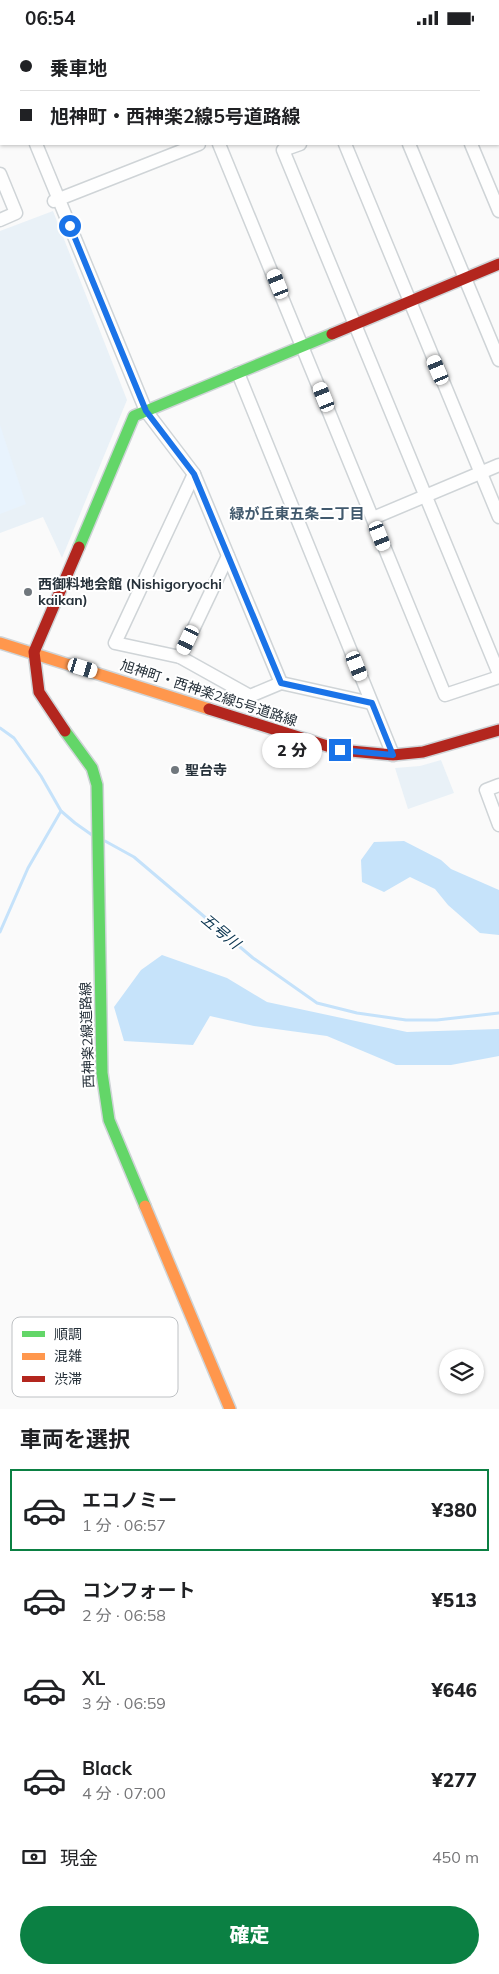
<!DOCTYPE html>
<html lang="ja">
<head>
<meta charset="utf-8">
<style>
	:root { --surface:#fff; --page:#f6f6f6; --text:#202124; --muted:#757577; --line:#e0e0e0; --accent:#0b8043 }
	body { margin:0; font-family:Mulish,"Noto Sans JP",sans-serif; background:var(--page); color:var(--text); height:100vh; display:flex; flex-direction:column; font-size:19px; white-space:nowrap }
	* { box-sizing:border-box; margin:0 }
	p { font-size:16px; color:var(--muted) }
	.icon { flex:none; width:28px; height:28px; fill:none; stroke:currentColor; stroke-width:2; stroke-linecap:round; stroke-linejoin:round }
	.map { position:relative; height:1374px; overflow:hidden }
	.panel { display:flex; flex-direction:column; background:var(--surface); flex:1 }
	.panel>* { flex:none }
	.banner { position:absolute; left:0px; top:0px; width:500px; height:110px; box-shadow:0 1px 4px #0004; display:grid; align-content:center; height:110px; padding:0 20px; background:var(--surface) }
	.fabs { position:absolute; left:439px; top:1314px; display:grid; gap:10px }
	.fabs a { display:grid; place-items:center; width:45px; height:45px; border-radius:50%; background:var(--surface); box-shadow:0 1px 4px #0004; font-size:25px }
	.end { position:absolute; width:22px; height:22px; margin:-11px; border:6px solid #1a73e8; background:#fff; box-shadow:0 0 0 2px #fff }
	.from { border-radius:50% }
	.bubble { position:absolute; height:35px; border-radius:18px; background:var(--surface); box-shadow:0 1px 4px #0004; font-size:16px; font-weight:800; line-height:35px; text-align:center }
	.car { position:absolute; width:15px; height:30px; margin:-15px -8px; border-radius:6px; box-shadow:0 0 4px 1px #0007; background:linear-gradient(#fff 24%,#345 0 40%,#fff 0 76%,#345 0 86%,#fff 0) }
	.banner b { display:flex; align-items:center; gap:18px; height:48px; font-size:19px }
	.banner b+b { border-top:1px solid var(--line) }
	.banner i { width:12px; height:12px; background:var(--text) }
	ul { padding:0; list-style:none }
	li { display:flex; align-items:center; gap:15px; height:82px; margin:0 10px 8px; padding:0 10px; border:2px solid transparent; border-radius:0px }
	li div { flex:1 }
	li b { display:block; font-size:19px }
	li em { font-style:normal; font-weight:800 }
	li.active { border-color:var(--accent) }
	li>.icon { width:45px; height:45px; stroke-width:1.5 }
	h2 { padding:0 20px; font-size:22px; line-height:60px }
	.pay { display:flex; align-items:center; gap:12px; height:55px; padding:0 20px; font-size:19px }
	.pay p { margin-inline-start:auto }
	.action { display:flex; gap:10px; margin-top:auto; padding:10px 20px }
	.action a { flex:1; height:58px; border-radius:30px; background:var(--accent); color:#fff; font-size:20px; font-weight:800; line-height:58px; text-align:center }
	.status { display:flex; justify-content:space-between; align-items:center; height:35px; padding:0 25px; background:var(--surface); direction:ltr }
	.status svg { height:14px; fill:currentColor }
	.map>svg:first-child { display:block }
	.built { fill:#e9f1f7 }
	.green { fill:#e8f3fd }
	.forest { fill:#c6e3fa }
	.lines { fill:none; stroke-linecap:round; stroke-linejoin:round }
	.stream { stroke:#c5e2fa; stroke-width:3 }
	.street-casing { stroke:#cfd4d7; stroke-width:15 }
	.fast-casing { stroke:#cfd4d7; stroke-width:14 }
	.slow-casing { stroke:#cfd4d7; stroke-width:14 }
	.jam-casing { stroke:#cfd4d7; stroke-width:14 }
	.street { stroke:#fefefe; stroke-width:12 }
	.fast { stroke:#63d668; stroke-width:11 }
	.slow { stroke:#ff974d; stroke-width:11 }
	.jam { stroke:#b3261e; stroke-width:11 }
	.route { stroke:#1a73e8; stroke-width:6 }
	.poi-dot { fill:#70777d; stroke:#fff; stroke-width:2 }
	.labels { text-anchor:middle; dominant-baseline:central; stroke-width:4; stroke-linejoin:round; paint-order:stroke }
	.poi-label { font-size:14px; font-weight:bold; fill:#26313a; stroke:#fff; text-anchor:start }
	.street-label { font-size:14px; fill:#26313a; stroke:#fff }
	.neighbourhood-label { font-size:15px; font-weight:bold; fill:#41596d; stroke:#fff }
	.water-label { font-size:15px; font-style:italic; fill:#0a344f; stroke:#fff }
	.key { fill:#fff; stroke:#bec1c4; stroke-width:1 }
	.key-label { font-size:14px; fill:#26313a }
</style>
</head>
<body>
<div class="status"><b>06:54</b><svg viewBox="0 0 49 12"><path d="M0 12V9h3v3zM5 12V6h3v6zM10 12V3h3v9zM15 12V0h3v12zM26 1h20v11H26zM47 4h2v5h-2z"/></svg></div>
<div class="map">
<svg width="499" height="1374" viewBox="0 0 499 1374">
	<rect width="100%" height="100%" fill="#fafafa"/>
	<g class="built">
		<path d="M53,176L127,365L62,523L43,482L0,498V196Z"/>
		<path d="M441,725L454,758L408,774L395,733L420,731Z"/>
	</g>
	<path class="green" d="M0,390L26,469L0,479Z"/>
	<g class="forest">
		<path d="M404,806L441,825L451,834L499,855V900L480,898L448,870L435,854L410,842L384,857L362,847L361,825L374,807Z"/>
		<path d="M162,920L227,943L267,967L407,997L499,994V1021L451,1030H396L327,1001L254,991L210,981L193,1010L124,1006L114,972L141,935Z"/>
	</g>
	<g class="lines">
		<g class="stream">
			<path d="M0,693L14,703L41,741L61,776L75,788L92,800"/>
			<path d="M105,806L134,822L253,923L317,968L357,978L406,985H437L499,978"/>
			<path d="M0,897L28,833L61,776"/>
		</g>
		<g class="street-casing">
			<g id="street">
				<path d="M175,0V1"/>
				<path d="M237,0V1"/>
				<path d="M301,0V1"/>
				<path d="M426,0H429"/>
				<path d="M488,0L489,1"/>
				<path d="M457,1L460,0"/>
				<path d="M0,22L1,25"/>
				<path d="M499,25V26"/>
				<path d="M36,109L146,376L194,439L281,648"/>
				<path d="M219,109L445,660L499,642"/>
				<path d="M300,109L283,115L499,639"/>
				<path d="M345,109L499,482"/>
				<path d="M409,109L499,325"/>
				<path d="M471,109L499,176"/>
				<path d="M0,139L16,178L0,185"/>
				<path d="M54,166L199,109"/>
				<path d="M238,338L393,720"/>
				<path d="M194,439L115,608L180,622L250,661L281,648L371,668"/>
				<path d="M373,483L499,430"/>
				<path d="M180,622L228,521"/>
				<path d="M499,750L486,755L499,790"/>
			</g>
		</g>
		<g class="fast-casing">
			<g id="fast">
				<path d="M79,512L134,381L332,299"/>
				<path d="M65,696L92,733L97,750L102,1038L109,1085L145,1171"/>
			</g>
		</g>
		<g class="slow-casing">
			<g id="slow">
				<path d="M0,608L209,674"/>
				<path d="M145,1171L230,1374"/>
			</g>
		</g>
		<g class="jam-casing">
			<g id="jam">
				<path d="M332,299L499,229"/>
				<path d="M209,674L340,715L393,720L423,717L499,695"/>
				<path d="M65,696L39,657L34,617L79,512"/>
			</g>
		</g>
		<use href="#street" class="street"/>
		<use href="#fast" class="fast"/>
		<use href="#slow" class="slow"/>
		<use href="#jam" class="jam"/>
	</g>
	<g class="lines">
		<path class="route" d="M70,191L146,376L194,439L281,648L372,668L393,720L340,715"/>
	</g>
	<g class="poi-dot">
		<circle cx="28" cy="557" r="5"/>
		<circle cx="175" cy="735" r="5"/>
	</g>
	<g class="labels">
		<g class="poi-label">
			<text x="38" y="549">西御料地会館 (Nishigoryochi<tspan x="38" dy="16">kaikan)</tspan></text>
			<text x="185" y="735">聖台寺</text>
		</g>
		<g class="street-label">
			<text transform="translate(209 658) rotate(18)">旭神町・西神楽2線5号道路線</text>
			<text transform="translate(87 1000) rotate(-92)">西神楽2線道路線</text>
		</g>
		<g class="neighbourhood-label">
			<text x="297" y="478">緑が丘東五条二丁目</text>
		</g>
		<g class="water-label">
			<text transform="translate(221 896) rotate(40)">五号川</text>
		</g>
	</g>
	<rect x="12" y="1282" width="166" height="80" rx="8" class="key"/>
	<rect x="22" y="1296" width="23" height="6" fill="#63d668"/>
	<rect x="22" y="1318" width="23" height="7" fill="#ff974d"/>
	<rect x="22" y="1341" width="23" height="6" fill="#b3261e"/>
	<g class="key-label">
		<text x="54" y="1304">順調</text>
		<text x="54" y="1326">混雑</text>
		<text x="54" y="1349">渋滞</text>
	</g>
</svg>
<div class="fabs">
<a><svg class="icon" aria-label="layers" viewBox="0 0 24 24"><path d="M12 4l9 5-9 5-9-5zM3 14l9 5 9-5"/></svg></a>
</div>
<i class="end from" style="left:70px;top:191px"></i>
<i class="end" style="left:340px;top:715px"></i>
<div class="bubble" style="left:262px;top:698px;width:60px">2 分</div>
<i class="car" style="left:278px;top:249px;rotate:338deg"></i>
<i class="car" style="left:438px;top:335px;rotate:337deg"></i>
<i class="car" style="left:324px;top:362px;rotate:338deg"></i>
<i class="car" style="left:380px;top:501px;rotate:158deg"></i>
<i class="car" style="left:188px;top:605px;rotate:205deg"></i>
<i class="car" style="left:357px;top:631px;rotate:158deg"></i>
<i class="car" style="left:83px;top:633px;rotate:107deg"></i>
<div class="banner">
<b><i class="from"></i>乗車地</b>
<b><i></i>旭神町・西神楽2線5号道路線</b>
</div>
</div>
<section class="panel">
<h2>車両を選択</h2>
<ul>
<li class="active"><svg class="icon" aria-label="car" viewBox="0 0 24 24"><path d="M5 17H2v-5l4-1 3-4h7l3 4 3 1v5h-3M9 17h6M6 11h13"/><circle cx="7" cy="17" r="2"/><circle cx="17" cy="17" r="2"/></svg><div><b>エコノミー</b><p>1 分 · 06:57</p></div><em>¥380</em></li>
<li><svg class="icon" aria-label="car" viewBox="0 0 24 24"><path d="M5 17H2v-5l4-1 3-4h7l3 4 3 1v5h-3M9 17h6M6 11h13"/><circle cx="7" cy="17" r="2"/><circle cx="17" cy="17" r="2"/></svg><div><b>コンフォート</b><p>2 分 · 06:58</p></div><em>¥513</em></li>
<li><svg class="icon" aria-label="car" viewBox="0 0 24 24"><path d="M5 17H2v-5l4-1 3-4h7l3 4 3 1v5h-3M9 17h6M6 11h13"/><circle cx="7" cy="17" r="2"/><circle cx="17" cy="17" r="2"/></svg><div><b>XL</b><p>3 分 · 06:59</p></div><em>¥646</em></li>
<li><svg class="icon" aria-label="car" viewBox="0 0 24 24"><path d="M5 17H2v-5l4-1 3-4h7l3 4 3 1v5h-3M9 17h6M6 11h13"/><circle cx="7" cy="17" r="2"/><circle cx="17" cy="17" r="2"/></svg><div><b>Black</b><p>4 分 · 07:00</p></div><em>¥277</em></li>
</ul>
<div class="pay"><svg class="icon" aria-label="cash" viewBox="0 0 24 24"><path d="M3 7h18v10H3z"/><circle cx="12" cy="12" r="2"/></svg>現金<p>450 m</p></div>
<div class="action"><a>確定</a></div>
</section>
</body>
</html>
